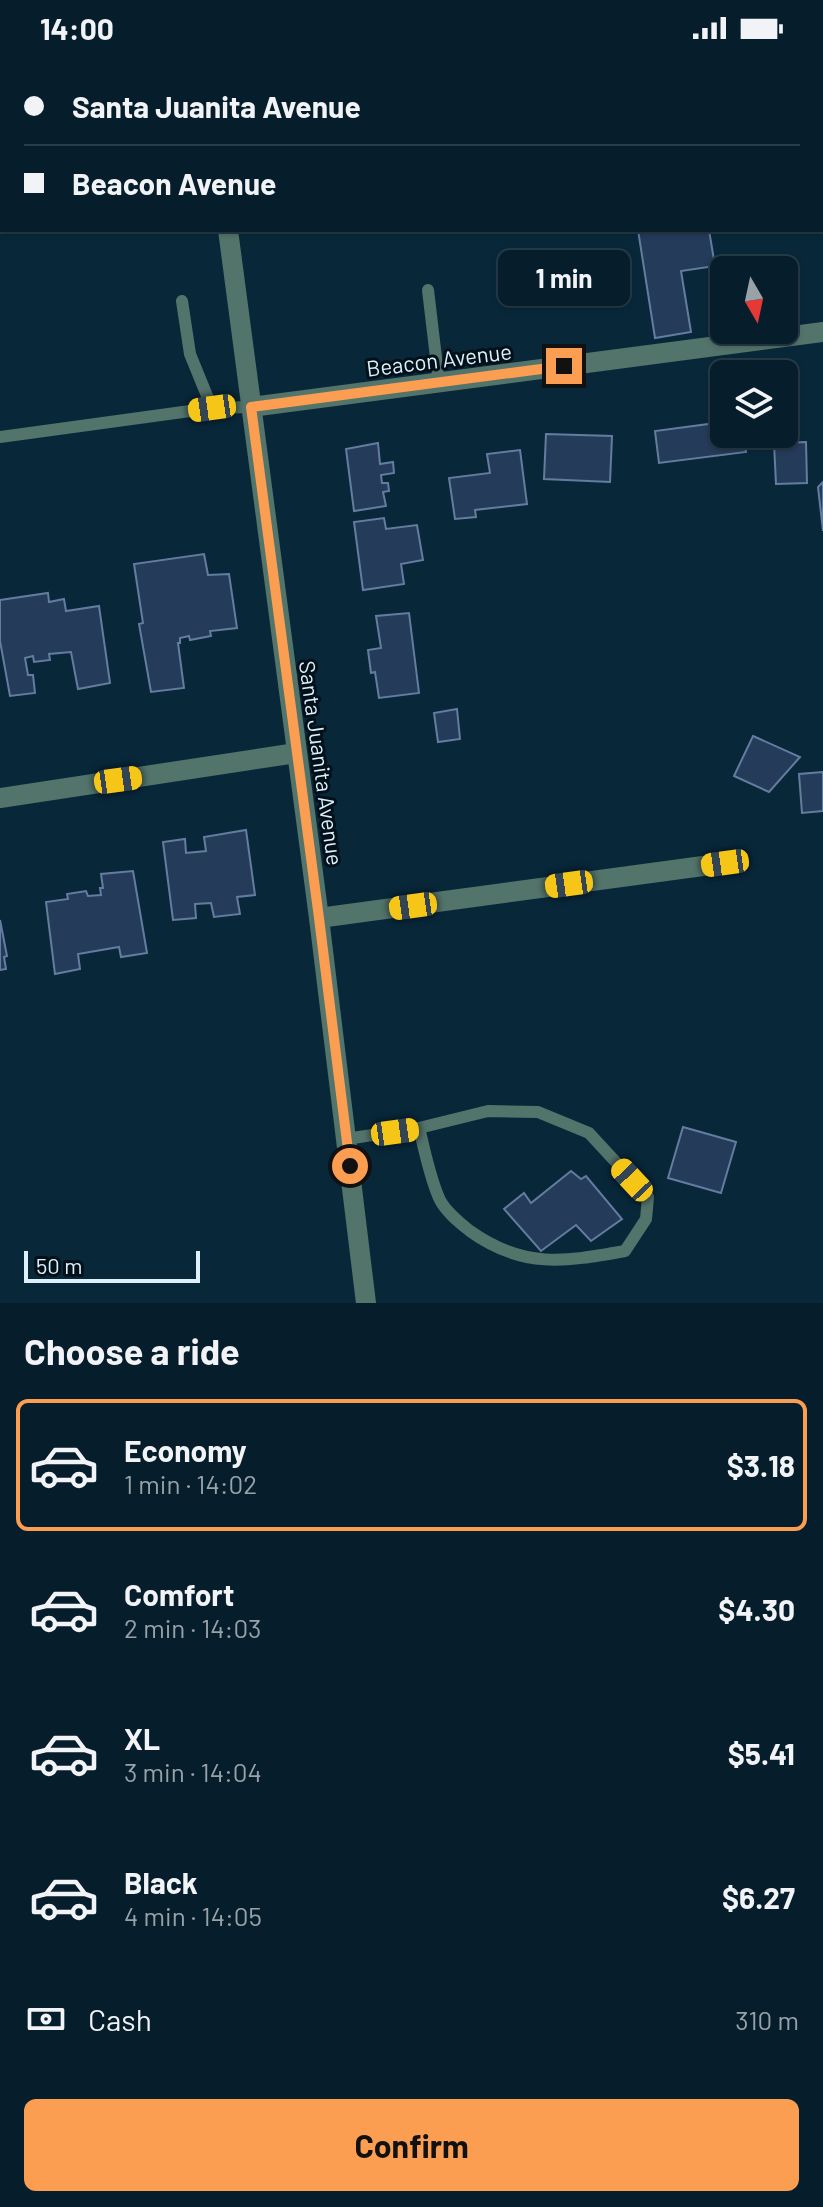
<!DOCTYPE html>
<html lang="en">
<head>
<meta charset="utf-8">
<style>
	:root { --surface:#061e2c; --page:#0f2734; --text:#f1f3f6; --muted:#98a2a9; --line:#273c48; --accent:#fc9e52 }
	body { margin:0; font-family:Barlow,sans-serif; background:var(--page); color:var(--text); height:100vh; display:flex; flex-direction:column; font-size:30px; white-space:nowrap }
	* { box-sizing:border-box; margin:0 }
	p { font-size:26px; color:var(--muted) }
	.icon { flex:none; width:44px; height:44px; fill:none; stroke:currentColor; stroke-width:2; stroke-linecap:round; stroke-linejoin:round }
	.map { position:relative; height:1247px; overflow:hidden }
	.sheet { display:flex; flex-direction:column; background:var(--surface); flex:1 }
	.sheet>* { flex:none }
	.top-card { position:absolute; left:0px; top:0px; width:824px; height:176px; box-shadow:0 2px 6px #0004,0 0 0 2px var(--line); display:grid; align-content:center; height:176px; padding:0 24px; background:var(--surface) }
	.needle { width:52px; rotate:171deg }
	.controls { position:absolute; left:710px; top:200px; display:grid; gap:16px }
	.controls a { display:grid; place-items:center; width:88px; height:88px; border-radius:12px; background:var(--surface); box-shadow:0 2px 6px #0004,0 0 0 2px var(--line); font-size:40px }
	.scale { position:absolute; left:24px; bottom:20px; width:176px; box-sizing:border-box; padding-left:8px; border:4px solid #def0fc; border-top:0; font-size:22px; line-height:28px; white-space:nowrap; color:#def0fc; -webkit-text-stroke:6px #02101a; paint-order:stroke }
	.end { position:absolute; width:36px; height:36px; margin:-18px; border:10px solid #fc9e52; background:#111; box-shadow:0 0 0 4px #111 }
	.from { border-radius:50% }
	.bubble { position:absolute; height:56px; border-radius:12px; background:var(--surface); box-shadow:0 2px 6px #0004,0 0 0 2px var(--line); font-size:26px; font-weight:700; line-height:56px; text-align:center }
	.car { position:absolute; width:24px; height:48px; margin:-24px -12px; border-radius:10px; box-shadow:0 0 6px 2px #0007; background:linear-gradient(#f5c518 24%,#345 0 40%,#f5c518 0 76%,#345 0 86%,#f5c518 0) }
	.top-card b { display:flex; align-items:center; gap:28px; height:76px; font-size:30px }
	.top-card b+b { border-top:2px solid var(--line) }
	.top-card i { width:20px; height:20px; background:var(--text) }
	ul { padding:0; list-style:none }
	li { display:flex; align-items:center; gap:24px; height:132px; margin:0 16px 12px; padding:0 8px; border:4px solid transparent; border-radius:12px }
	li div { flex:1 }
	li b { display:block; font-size:30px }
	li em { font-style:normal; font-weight:700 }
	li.current { border-color:var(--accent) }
	li>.icon { width:72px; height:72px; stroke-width:1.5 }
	h2 { padding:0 24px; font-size:36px; line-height:96px }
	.pay { display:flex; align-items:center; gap:20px; height:88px; padding:0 24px; font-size:30px }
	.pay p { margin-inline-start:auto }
	.cta { display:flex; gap:16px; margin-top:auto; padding:16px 24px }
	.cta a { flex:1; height:92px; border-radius:12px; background:var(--accent); color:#111; font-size:32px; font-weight:700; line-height:92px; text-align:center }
	.status { display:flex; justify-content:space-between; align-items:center; height:56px; padding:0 40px; background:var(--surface); direction:ltr }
	.status svg { height:22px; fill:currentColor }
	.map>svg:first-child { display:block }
	.building { fill:#253b5a; stroke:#637c9f; stroke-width:2 }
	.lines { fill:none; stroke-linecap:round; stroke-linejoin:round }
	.service { stroke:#53746b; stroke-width:12 }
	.minor { stroke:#53746b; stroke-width:20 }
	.tertiary { stroke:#53746b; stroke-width:20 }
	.route { stroke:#fc9e52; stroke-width:10 }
	.labels { text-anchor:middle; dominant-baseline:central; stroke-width:6; stroke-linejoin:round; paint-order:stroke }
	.street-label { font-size:22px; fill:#def0fc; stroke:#02101a }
</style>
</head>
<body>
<div class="status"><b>14:00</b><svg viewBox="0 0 49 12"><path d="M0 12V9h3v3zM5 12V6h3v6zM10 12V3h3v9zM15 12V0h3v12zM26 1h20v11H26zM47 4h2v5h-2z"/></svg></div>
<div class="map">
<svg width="823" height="1247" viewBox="0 0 823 1247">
	<rect width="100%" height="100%" fill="#08283a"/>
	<g class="building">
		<path d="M565,0H628V2H566Z"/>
		<path d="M638,174H709L715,210L681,215L691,276L655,282Z"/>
		<path d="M724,366V378H743L746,396L659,407L655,375Z"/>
		<path d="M546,378L612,380L610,426L544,423Z"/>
		<path d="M806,386L807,427L776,428L774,387Z"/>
		<path d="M378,387L380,408L393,406L394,417L381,419L382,427H388L389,435L383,436L386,450L354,455L346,393Z"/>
		<path d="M520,394L527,448L475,454L476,461L455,463L449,422L490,417L487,398Z"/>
		<path d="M823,426V475L818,431Z"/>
		<path d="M384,462L386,473L417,469L423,504L401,508L404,528L363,534L354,466Z"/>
		<path d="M204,498L208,519L229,518L237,572L210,575L211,580L190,584L189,580L180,582V587H178L184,632L151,636L139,568L143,567L134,508Z"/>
		<path d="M48,537L49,546L64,543L66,555L99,550L110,627L78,633L71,596L49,598L50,604L34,606L33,600L25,602L28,619H33L35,637L10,640L0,585V544Z"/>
		<path d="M409,557L419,637L379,642L375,616L371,617L368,594L381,592L376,560Z"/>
		<path d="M457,653L460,683L438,686L434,657Z"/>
		<path d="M753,680L800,701L769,736L734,720Z"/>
		<path d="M823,716V755L802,757L799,718Z"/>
		<path d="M246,774L255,839L237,841L240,858L214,861L211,847L195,848L196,862L173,864L163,786L185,783L186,797L206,795L204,781Z"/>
		<path d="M133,815L147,897L121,901L119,891L78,898L80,913L55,918L46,846L68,843L67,838L86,835L88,840L101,839L100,832H103L101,818Z"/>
		<path d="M0,864L7,900L4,901L6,913L0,914Z"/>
		<path d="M683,1071L736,1086L721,1137L668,1122Z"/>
		<path d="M571,1115L581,1123L586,1120L622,1163L591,1185L576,1169L541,1195L504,1153L524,1137L531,1147Z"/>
	</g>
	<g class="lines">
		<g class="service">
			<path d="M0,89L2,90"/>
			<path d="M0,164H2"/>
			<path d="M428,234L439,327"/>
			<path d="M182,245L190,298L212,352"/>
			<path d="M0,381L212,352L251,351"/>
			<path d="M346,1083L419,1072C425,1095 430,1123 440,1144C446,1156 460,1167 470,1175C523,1213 564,1206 625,1195L646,1163L648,1141L589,1077L538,1056L488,1055L419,1072"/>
		</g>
		<g class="minor">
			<path d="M251,351L823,276"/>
			<path d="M0,742L296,697"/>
			<path d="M319,862L725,807"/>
		</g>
		<g class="tertiary">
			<path d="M206,0L207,2"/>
			<path d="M228,174L319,862L366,1247"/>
		</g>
	</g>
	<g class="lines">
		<path class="route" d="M350,1110L319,862L251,351L564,310"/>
	</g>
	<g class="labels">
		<g class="street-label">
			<text transform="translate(439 303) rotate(-7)">Beacon Avenue</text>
			<text transform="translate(322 707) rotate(82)">Santa Juanita Avenue</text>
		</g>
	</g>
</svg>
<div class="controls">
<a><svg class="needle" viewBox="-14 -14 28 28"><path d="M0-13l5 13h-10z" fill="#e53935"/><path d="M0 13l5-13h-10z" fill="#98a2a9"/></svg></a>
<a><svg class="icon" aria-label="layers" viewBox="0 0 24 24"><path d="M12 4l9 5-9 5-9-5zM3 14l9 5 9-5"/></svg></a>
</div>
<div class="scale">50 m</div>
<i class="end from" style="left:350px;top:1110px"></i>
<i class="end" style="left:564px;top:310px"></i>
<div class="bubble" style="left:498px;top:194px;width:132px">1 min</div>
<i class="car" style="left:212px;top:352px;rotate:262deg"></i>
<i class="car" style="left:118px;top:724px;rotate:82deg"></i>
<i class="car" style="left:725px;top:807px;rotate:262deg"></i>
<i class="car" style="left:569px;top:828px;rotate:262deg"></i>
<i class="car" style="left:413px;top:850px;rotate:262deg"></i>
<i class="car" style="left:395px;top:1076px;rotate:82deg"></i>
<i class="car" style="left:632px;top:1124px;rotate:317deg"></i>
<div class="top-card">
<b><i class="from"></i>Santa Juanita Avenue</b>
<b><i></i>Beacon Avenue</b>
</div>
</div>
<section class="sheet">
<h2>Choose a ride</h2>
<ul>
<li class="current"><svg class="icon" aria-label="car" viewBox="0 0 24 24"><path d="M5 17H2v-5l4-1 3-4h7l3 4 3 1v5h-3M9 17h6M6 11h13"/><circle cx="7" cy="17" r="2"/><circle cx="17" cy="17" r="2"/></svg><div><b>Economy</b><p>1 min · 14:02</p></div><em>$3.18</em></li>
<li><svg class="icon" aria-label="car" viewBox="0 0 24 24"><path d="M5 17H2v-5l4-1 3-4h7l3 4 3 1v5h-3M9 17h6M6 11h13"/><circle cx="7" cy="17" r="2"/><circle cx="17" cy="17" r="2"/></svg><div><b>Comfort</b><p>2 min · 14:03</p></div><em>$4.30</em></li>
<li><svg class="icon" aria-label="car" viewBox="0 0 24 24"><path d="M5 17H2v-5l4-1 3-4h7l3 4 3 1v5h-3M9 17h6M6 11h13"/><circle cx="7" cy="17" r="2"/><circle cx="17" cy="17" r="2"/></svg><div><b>XL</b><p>3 min · 14:04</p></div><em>$5.41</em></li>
<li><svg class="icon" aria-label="car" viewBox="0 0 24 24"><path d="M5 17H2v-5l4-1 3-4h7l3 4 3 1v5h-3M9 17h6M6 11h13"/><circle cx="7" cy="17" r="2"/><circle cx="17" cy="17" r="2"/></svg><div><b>Black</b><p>4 min · 14:05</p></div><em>$6.27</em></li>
</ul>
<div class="pay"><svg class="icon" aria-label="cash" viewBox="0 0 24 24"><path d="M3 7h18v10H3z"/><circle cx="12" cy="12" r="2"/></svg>Cash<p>310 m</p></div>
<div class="cta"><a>Confirm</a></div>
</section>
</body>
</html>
